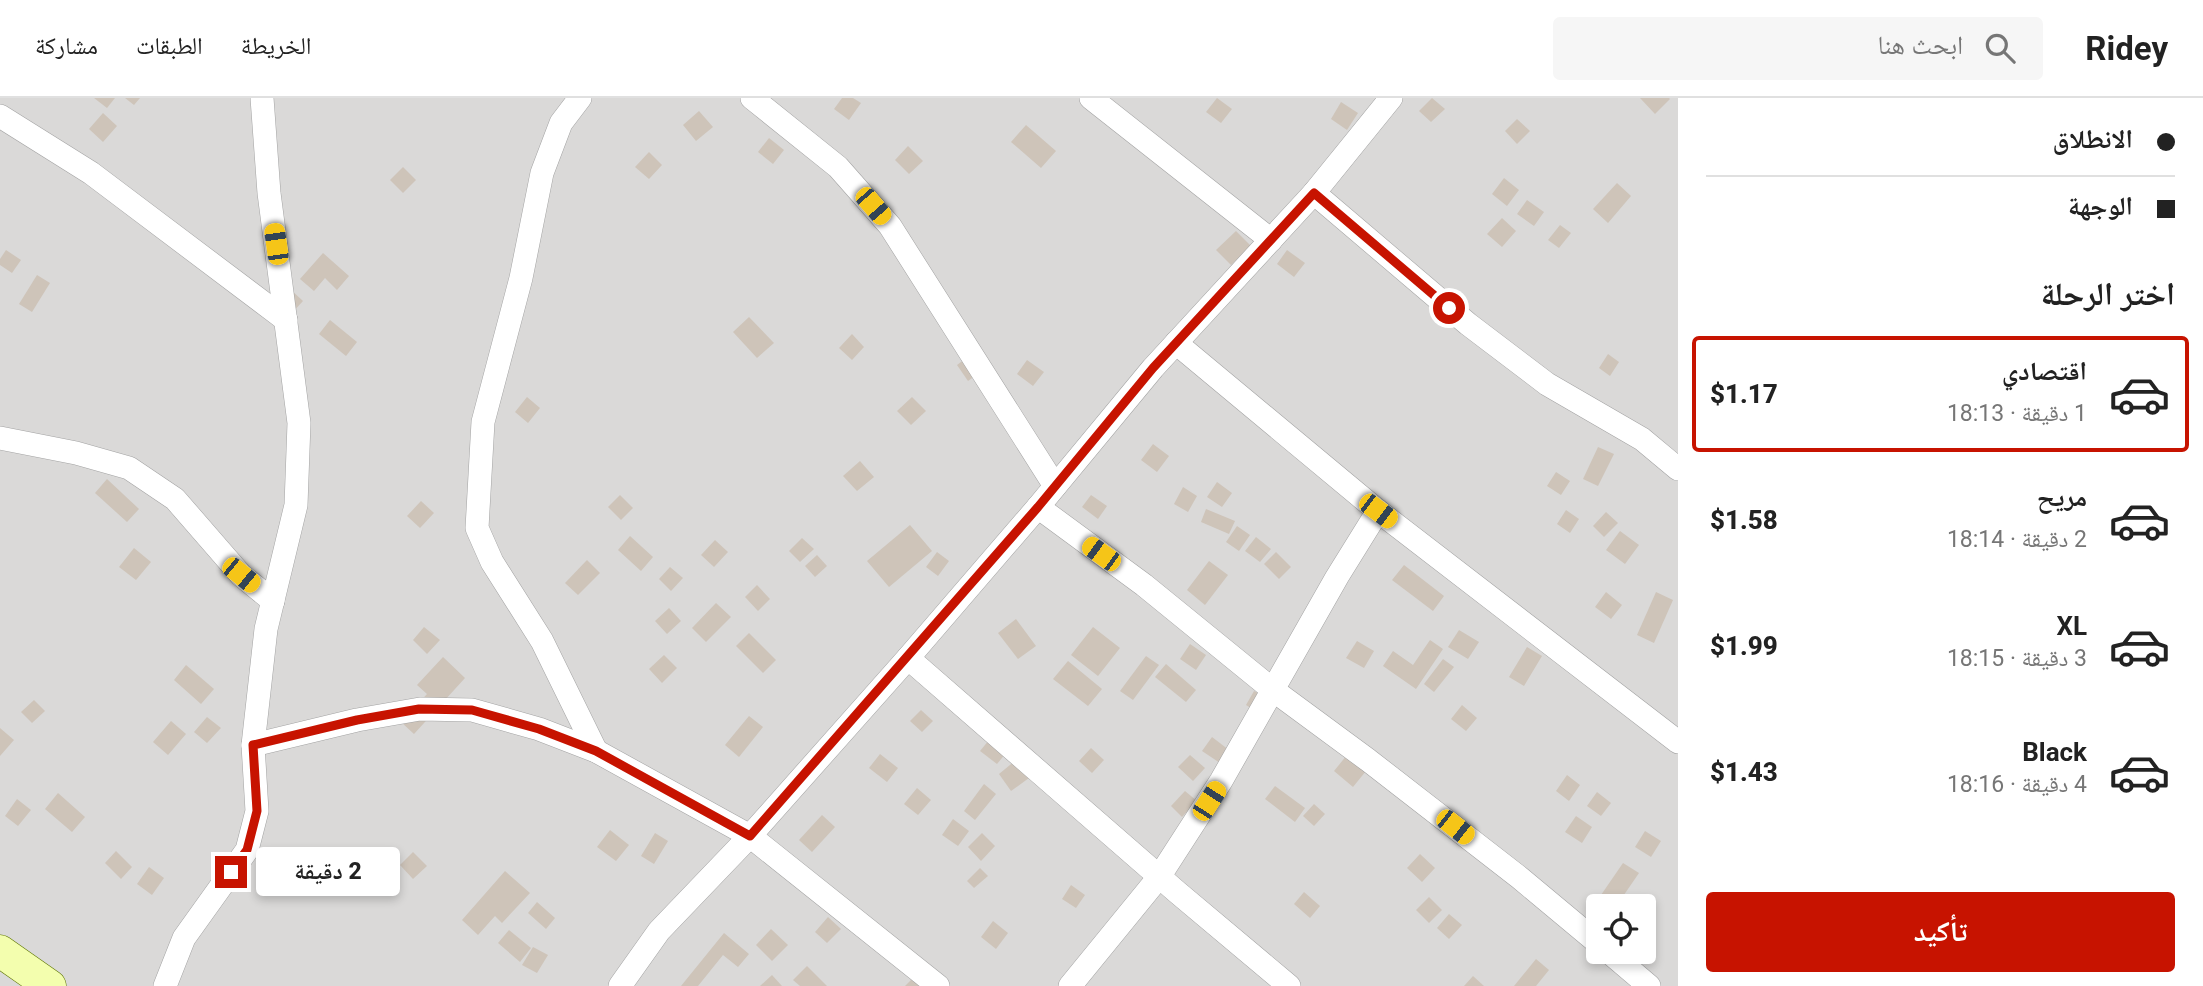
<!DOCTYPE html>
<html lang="ar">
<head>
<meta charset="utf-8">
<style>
	:root { --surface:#fff; --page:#f6f6f6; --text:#222; --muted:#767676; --line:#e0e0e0; --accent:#c71300 }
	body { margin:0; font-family:Roboto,"Noto Naskh Arabic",sans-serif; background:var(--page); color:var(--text); direction:rtl; height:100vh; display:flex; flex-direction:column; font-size:26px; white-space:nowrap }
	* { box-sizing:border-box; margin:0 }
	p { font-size:23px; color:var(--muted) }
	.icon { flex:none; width:38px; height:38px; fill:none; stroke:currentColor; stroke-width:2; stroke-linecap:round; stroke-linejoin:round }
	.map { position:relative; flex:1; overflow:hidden; direction:ltr }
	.drawer { display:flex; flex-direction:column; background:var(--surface); width:525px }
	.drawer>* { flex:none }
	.top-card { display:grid; align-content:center; height:154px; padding:0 28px; background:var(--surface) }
	.buttons { position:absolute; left:1586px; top:796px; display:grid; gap:14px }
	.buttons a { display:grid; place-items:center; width:70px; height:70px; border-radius:7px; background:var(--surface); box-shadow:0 4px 10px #0003; font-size:35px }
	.end { position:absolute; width:32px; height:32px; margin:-16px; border:9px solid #c71300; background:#fff; box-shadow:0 0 0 4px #fff }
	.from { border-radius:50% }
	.bubble { position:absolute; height:49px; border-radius:7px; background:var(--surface); box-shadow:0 4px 10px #0003; font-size:23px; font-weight:800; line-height:49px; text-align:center; direction:rtl }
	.car { position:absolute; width:21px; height:42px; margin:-21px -10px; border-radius:9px; box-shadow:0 0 5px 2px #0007; background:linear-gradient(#f5c518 24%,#345 0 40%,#f5c518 0 76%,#345 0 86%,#f5c518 0) }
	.top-card b { display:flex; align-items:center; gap:24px; height:66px; font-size:26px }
	.top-card b+b { border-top:2px solid var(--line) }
	.top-card i { width:18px; height:18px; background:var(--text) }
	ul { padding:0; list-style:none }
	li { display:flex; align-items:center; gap:21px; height:116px; margin:0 14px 10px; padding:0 14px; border:4px solid transparent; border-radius:7px }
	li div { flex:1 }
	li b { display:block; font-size:26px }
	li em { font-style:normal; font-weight:800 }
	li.selected { border-color:var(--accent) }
	li>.icon { width:63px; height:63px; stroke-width:1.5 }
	h2 { padding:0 28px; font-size:32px; line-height:84px }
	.button { display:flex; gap:14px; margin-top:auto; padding:14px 28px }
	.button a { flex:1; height:80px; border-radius:7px; background:var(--accent); color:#fff; font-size:28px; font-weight:800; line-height:80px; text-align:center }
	header { display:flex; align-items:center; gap:42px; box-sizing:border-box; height:98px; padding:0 35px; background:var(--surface); border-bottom:2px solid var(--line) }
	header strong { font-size:33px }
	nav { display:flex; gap:38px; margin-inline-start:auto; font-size:24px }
	.search { width:490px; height:63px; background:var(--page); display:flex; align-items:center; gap:18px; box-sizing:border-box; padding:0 24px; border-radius:7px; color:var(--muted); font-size:26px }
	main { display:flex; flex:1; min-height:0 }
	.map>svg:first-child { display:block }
	.residential { fill:#dad9d8; fill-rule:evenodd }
	.building { fill:#cec4b9 }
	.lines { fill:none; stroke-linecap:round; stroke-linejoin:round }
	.street-casing { stroke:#a3a3a3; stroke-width:24 }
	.secondary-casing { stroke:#5d7500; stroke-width:33 }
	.street { stroke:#fff; stroke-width:23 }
	.secondary { stroke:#f3feae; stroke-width:32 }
	.route { stroke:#c71300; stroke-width:9 }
</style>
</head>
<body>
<header>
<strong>Ridey</strong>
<div class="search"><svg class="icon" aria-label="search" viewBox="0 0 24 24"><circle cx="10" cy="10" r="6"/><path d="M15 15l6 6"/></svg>ابحث هنا</div>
<nav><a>الخريطة</a><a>الطبقات</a><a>مشاركة</a></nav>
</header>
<main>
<section class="drawer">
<div class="top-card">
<b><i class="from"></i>الانطلاق</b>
<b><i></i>الوجهة</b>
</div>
<h2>اختر الرحلة</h2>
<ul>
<li class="selected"><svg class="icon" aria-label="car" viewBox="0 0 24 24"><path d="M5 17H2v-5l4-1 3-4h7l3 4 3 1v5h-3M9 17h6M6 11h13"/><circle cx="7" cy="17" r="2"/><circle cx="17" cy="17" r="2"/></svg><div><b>اقتصادي</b><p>1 دقيقة · 18:13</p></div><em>$1.17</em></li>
<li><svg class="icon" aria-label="car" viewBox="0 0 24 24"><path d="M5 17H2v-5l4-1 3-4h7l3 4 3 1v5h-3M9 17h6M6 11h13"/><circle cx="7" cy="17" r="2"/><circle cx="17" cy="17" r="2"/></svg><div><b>مريح</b><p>2 دقيقة · 18:14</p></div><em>$1.58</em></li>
<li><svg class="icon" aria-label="car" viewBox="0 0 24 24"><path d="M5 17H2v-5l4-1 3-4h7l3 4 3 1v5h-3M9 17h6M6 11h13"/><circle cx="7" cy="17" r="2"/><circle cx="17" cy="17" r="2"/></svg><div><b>XL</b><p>3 دقيقة · 18:15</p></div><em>$1.99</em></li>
<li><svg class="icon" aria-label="car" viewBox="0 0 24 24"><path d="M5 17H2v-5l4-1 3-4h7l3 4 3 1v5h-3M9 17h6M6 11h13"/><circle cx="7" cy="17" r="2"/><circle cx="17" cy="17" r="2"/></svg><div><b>Black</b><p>4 دقيقة · 18:16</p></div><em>$1.43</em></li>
</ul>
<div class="button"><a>تأكيد</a></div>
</section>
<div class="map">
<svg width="1678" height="888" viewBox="0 0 1678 888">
	<rect width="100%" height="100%" fill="#eeebe0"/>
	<path class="residential" d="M0,0H1678V888H0ZM1598,808H1643V854H1598Z"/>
	<g class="building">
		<path d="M94,0H115L107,10Z"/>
		<path d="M125,0H140L134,7Z"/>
		<path d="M842,0H853L861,5L849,22L834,11Z"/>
		<path d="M1217,0L1232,11L1221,25L1206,14Z"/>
		<path d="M1432,0L1445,11L1431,24L1419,13Z"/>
		<path d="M1640,0H1669L1670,1L1655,16Z"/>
		<path d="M1341,4L1358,15L1347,32L1331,21Z"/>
		<path d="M699,13L713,29L696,43L683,27Z"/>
		<path d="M103,15L117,28L103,44L89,31Z"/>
		<path d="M1517,21L1530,33L1517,46L1505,33Z"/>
		<path d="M1026,27L1056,53L1041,70L1011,44Z"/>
		<path d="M769,40L784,52L773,66L758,54Z"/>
		<path d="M908,48L923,63L909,76L895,62Z"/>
		<path d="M649,54L662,67L649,81L635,69Z"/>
		<path d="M403,69L416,82L403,95L390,82Z"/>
		<path d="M1504,80L1519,92L1507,108L1492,96Z"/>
		<path d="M1617,85L1631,98L1608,125L1593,111Z"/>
		<path d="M1527,102L1544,114L1534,128L1517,116Z"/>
		<path d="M1502,120L1516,133L1502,149L1487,136Z"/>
		<path d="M1560,127L1571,135L1559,150L1548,142Z"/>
		<path d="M1236,133L1251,148L1231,167L1216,152Z"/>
		<path d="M6,152L21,162L12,175L0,167V161Z"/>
		<path d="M1287,152L1305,165L1294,179L1277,166Z"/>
		<path d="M323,155L349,178L337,192L325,180L314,193L300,181Z"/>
		<path d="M37,177L50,185L32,214L19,206Z"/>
		<path d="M290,191L303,203L292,215Z"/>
		<path d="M749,219L774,245L757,260L733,234Z"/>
		<path d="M330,222L357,244L346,258L319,236Z"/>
		<path d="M852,236L864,249L852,262L839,250Z"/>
		<path d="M974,254L986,270L968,283L957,267Z"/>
		<path d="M1608,256L1619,264L1610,278L1599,270Z"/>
		<path d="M1027,262L1044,274L1033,288L1017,276Z"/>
		<path d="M527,299L540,310L528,325L515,314Z"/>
		<path d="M912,299L926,313L911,327L897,313Z"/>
		<path d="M1153,346L1169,358L1157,374L1141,362Z"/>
		<path d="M1598,349L1614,356L1598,388L1583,381Z"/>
		<path d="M860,363L874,379L857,393L843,378Z"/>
		<path d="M1556,374L1570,383L1561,397L1547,388Z"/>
		<path d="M107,381L139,411L127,424L95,395Z"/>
		<path d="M1217,384L1232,395L1222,409L1207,399Z"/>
		<path d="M1183,389L1197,398L1188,414L1174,406Z"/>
		<path d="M620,397L633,410L621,422L608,409Z"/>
		<path d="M1091,397L1107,408L1098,421L1082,409Z"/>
		<path d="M421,403L434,415L420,430L407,418Z"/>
		<path d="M1206,411L1235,423L1229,436L1201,424Z"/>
		<path d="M1566,412L1579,421L1570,435L1557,426Z"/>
		<path d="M1606,414L1618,425L1604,439L1593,428Z"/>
		<path d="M910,427L932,453L889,489L867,463Z"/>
		<path d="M1237,428L1250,437L1239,453L1226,444Z"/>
		<path d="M1620,433L1639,447L1625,466L1606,452Z"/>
		<path d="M630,438L653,459L641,473L618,452Z"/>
		<path d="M1256,439L1271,451L1260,464L1245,453Z"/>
		<path d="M802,440L814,451L800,464L789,453Z"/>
		<path d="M715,442L728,454L714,469L701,457Z"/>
		<path d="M134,450L151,464L136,482L119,469Z"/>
		<path d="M937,454L949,463L938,478L926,469Z"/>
		<path d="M1276,454L1291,469L1279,481L1264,466Z"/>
		<path d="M817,457L827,468L815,479L805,468Z"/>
		<path d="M587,462L600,475L578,497L565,485Z"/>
		<path d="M1209,463L1228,477L1205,507L1187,492Z"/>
		<path d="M1404,467L1444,498L1433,513L1392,482Z"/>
		<path d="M670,469L683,480L671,493L659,481Z"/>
		<path d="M757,487L770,501L758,513L745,499Z"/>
		<path d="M1606,494L1622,507L1611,521L1595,509Z"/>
		<path d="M1656,494L1673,502L1654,545L1637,537Z"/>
		<path d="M716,505L731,519L706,544L692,530Z"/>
		<path d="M669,510L681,523L667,536L655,523Z"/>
		<path d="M1016,521L1036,548L1018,561L998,535Z"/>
		<path d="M424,529L440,542L427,556L413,542Z"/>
		<path d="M1093,529L1120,550L1098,578L1071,557Z"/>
		<path d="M1459,532L1479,544L1468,561L1448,549Z"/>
		<path d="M749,535L776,562L763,575L736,548Z"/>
		<path d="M1430,542L1443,551L1416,591L1383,568L1393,553L1413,567Z"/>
		<path d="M1357,543L1374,553L1364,570L1346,560Z"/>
		<path d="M1190,546L1206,557L1196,572L1180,561Z"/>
		<path d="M1527,549L1542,558L1524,588L1509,579Z"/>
		<path d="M664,557L677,570L662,585L649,571Z"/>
		<path d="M1146,558L1159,567L1133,602L1120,593Z"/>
		<path d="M443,559L465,580L414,636L401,624L427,596L417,587Z"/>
		<path d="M1443,561L1454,569L1434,594L1424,586Z"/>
		<path d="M1068,563L1102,591L1088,608L1053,581Z"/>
		<path d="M1166,566L1196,592L1186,604L1155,579Z"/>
		<path d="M186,567L214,591L201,606L174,582Z"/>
		<path d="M1254,593L1268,600L1259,615L1246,607Z"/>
		<path d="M34,602L45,613L32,625L21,614Z"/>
		<path d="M1462,607L1477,620L1466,633L1451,621Z"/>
		<path d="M921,612L933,623L922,634L910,623Z"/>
		<path d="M749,618L763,629L739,659L725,647Z"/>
		<path d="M207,619L221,630L207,645L194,634Z"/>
		<path d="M171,623L186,636L168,657L153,644Z"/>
		<path d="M0,630L14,642L0,658Z"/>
		<path d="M994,636L1011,649L997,666L980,653Z"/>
		<path d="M1212,639L1229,652L1220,665L1202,653Z"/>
		<path d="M1091,650L1104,662L1092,675L1079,663Z"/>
		<path d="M880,656L898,670L887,684L869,670Z"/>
		<path d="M1190,657L1205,670L1193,683L1178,669Z"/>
		<path d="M1347,657L1366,673L1353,689L1334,673Z"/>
		<path d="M1016,662L1029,680L1011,693L999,676Z"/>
		<path d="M1567,677L1580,687L1569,703L1556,693Z"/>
		<path d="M984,686L996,696L975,722L964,713Z"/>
		<path d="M1275,688L1305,710L1295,724L1265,701Z"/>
		<path d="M917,690L931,702L918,717L904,706Z"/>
		<path d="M1185,693L1197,703L1182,719L1171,708Z"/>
		<path d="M1597,694L1611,705L1601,718L1587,708Z"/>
		<path d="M58,695L85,719L72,734L45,711Z"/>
		<path d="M17,701L31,712L18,728L5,718Z"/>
		<path d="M1314,706L1325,716L1314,728L1303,718Z"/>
		<path d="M822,717L835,729L812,754L799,742Z"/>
		<path d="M1576,718L1592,729L1582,745L1565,734Z"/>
		<path d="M953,721L969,733L958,748L942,737Z"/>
		<path d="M610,732L629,747L616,763L597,749Z"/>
		<path d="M1645,733L1661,743L1651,759L1635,749Z"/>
		<path d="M655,735L668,743L654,766L641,758Z"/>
		<path d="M982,735L995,748L981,763L968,749Z"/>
		<path d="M116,753L132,769L121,781L105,765Z"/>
		<path d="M413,754L427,768L413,781L400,767Z"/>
		<path d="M1420,756L1435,770L1422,784L1407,770Z"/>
		<path d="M1623,765L1639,775L1617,807L1601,797Z"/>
		<path d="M149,769L164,780L152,797L137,786Z"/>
		<path d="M980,770L988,778L974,790L967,783Z"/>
		<path d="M505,773L530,795L502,825L495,818L478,837L462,822Z"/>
		<path d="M1071,787L1085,797L1076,810L1062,801Z"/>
		<path d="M1304,794L1320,808L1310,820L1294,806Z"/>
		<path d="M1429,799L1442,812L1429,825L1416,812Z"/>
		<path d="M537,804L555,820L546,831L528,815Z"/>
		<path d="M1449,816L1462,827L1449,841L1437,830Z"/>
		<path d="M828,819L841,831L827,845L815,834Z"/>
		<path d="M993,823L1008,835L996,851L981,839Z"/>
		<path d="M771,831L788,847L772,863L756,847Z"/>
		<path d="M509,832L531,850L520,864L498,845Z"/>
		<path d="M724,835L749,856L738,869L723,857L698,888H681Z"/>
		<path d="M533,849L548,857L537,875L522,867Z"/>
		<path d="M1536,861L1549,872L1536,888H1514Z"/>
		<path d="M807,868L827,888H800L793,882Z"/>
		<path d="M772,877L782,888H760Z"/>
		<path d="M1473,878L1484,888H1464Z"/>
		<path d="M913,880L921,888H905Z"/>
	</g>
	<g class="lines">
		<g class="street-casing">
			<g id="street">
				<path d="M580,0L561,25L542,75L521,180L483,324L477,430L492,464L542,543L596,653"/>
				<path d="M752,0L838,69L890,128L1055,388"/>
				<path d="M1091,0L1271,142"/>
				<path d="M0,18L91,75L286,222"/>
				<path d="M1314,95L1468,226L1547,286L1642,341L1678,371"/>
				<path d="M1176,245L1378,413L1678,644"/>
				<path d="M0,340L76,355L129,370L175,401L241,477L273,503"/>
				<path d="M1038,409L1144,487L1273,592L1368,662L1520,780L1598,845"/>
				<path d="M908,560L1177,794L1289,888"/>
				<path d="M253,647L357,622L420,611L472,612L539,631L596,653L750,738L938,888"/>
				<path d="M1609,854L1649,888"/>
				<path d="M165,888L184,840L247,752L257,713L253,647L266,531L296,407L299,325L269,95L262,0"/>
				<path d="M620,888L659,833L750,738L908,560L1038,409L1153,270L1314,95L1391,0"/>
				<path d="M1070,888L1159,779L1221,683L1337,479L1378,413"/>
			</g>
		</g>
		<g class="secondary-casing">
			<path id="secondary" d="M0,853L50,888"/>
		</g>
		<use href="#street" class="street"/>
		<use href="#secondary" class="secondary"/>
	</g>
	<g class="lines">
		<path class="route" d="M231,774L247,752L257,713L253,647L357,622L419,611L472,612L539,631L596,653L750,738L1038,409L1153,270L1314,95L1449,210"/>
	</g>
</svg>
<div class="buttons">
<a><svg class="icon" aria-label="locate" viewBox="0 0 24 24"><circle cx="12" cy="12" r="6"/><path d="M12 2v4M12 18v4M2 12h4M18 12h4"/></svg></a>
</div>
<i class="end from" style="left:1449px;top:210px"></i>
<i class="end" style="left:231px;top:774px"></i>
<div class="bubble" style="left:256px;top:749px;width:144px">2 دقيقة</div>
<i class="car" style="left:873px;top:108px;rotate:139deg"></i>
<i class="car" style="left:276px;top:146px;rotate:352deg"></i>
<i class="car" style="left:1378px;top:413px;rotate:127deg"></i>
<i class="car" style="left:1101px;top:456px;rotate:306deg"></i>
<i class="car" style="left:241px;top:477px;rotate:129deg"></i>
<i class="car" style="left:1209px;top:703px;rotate:33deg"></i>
<i class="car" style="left:1455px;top:729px;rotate:128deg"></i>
</div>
</main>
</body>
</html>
